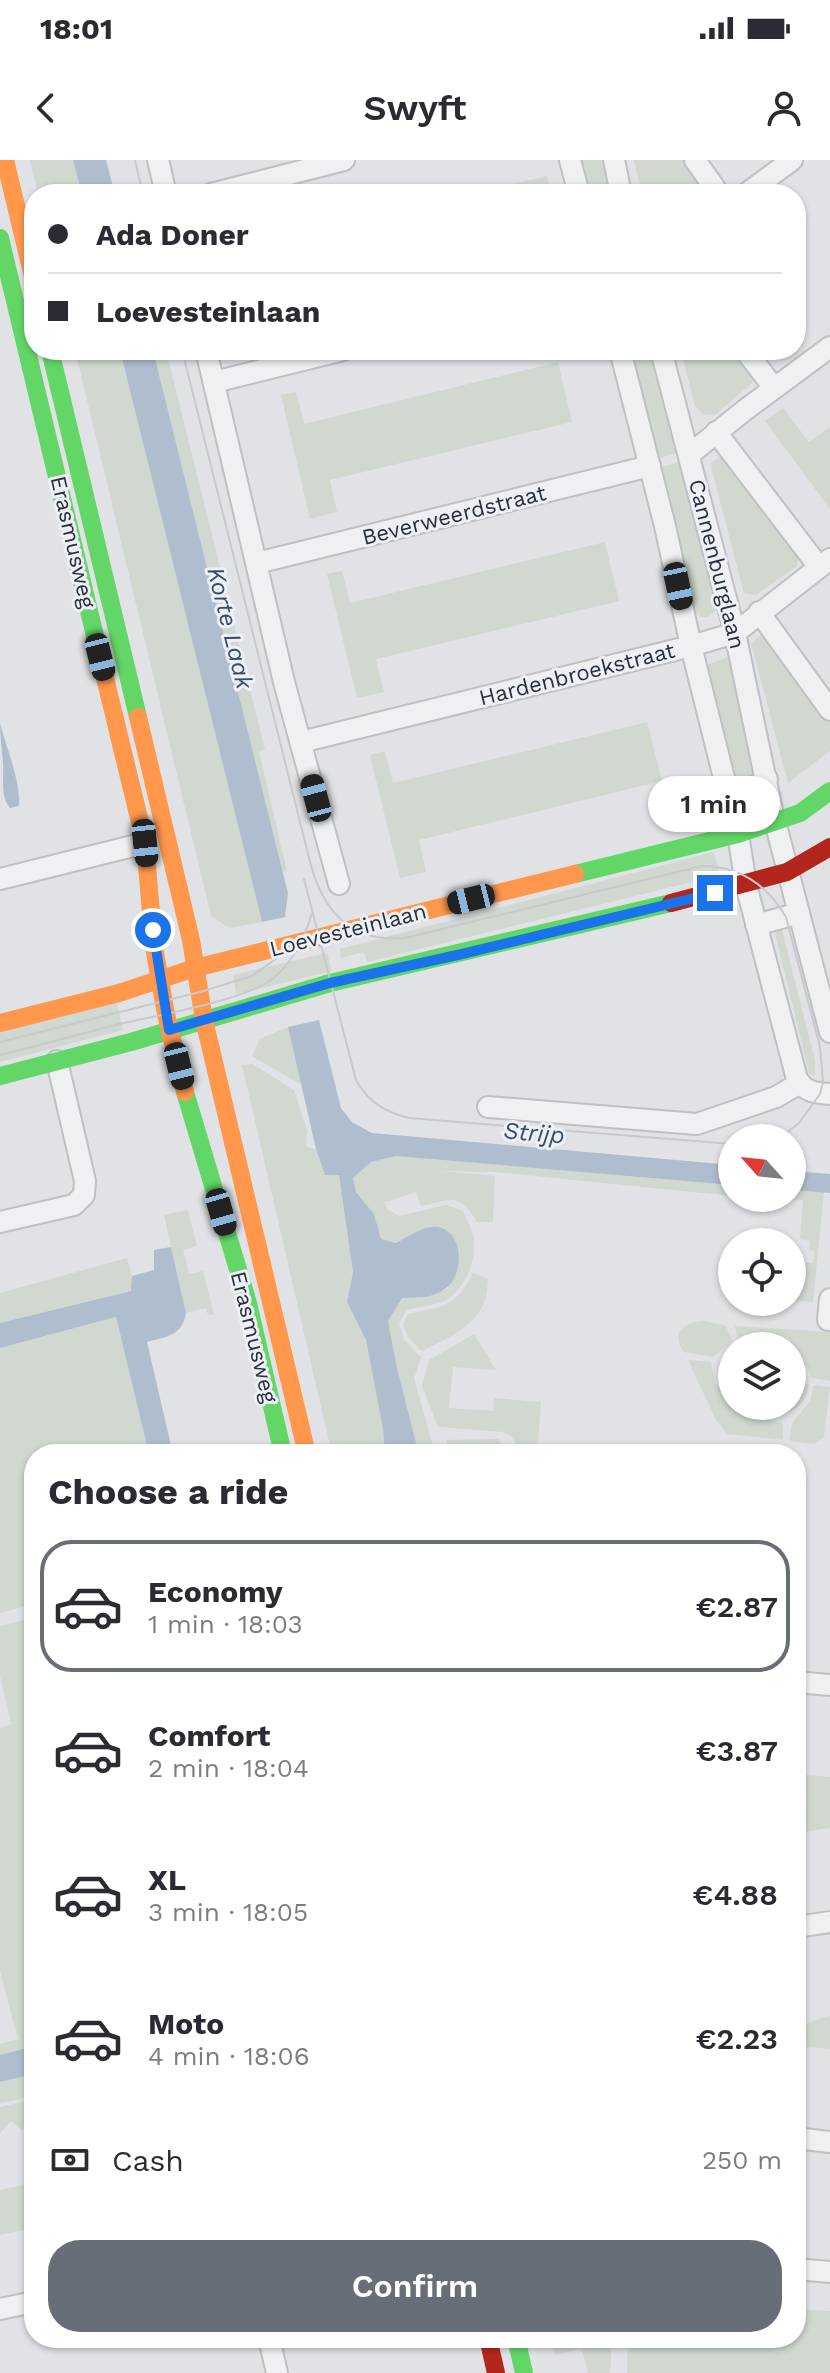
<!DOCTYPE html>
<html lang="en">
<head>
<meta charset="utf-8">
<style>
	:root { --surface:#fff; --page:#f7f7f7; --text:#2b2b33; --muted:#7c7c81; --line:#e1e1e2; --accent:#686e78 }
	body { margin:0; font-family:"Work Sans",sans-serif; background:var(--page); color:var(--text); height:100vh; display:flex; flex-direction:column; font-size:30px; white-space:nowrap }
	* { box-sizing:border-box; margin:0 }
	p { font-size:26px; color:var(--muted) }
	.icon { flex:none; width:44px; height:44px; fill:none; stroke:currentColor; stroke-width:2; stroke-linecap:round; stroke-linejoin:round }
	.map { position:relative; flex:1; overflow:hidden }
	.side { position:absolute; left:24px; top:1284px; width:782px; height:904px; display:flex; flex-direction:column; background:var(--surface); border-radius:32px; box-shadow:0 2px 6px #0004 }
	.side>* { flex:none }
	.banner { position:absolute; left:24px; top:24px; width:782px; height:176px; border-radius:32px; box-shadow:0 2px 6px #0004; display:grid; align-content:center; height:176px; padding:0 24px; background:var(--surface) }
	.needle { width:52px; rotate:297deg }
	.buttons { position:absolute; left:718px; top:964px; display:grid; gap:16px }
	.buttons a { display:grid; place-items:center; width:88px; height:88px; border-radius:50%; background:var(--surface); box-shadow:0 2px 6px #0004; font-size:40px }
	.end { position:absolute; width:36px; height:36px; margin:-18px; border:10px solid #1a73e8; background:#fff; box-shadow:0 0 0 4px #fff }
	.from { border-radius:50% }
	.bubble { position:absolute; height:56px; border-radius:28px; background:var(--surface); box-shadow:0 2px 6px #0004; font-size:26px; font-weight:600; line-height:56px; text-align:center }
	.car { position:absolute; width:24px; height:48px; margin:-24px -12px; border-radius:10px; box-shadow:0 0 6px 2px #0007; background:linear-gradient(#222 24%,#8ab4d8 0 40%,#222 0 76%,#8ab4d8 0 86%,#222 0) }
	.banner b { display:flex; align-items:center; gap:28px; height:76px; font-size:30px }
	.banner b+b { border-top:2px solid var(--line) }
	.banner i { width:20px; height:20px; background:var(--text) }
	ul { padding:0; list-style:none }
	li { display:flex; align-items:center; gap:24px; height:132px; margin:0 16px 12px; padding:0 8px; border:4px solid transparent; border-radius:32px }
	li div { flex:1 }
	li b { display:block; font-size:30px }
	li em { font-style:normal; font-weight:600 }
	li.active { border-color:var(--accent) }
	li>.icon { width:72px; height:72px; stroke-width:1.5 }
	h2 { padding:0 24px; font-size:36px; line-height:96px }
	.pay { display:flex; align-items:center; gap:20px; height:88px; padding:0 24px; font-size:30px }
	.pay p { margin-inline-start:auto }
	.button { display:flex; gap:16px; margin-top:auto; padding:16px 24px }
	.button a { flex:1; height:92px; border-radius:32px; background:var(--accent); color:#fff; font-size:32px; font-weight:600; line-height:92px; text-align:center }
	.status { display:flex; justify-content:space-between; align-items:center; height:56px; padding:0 40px; background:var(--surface); direction:ltr }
	.status svg { height:22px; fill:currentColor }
	header { display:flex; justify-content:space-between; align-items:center; height:104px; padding:0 24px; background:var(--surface); font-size:36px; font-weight:600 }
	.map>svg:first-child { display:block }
	.green { fill:#d0d8d0 }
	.water { fill:#afbecf }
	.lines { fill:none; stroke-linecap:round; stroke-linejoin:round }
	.street-casing { stroke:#bec0c3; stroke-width:24 }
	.street { stroke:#eff0f1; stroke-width:20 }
	.fast { stroke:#63d668; stroke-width:18 }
	.slow { stroke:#ff974d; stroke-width:18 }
	.jam { stroke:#b3261e; stroke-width:18 }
	.tram { stroke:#c8c9cc; stroke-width:2 }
	.route { stroke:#1a73e8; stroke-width:10 }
	.labels { text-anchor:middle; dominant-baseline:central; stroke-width:6; stroke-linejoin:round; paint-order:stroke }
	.street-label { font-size:22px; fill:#282f3d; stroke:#edf0f4 }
	.water-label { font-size:24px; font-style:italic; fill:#344d6e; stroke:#edf0f4 }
</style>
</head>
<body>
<div class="status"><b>18:01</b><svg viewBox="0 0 49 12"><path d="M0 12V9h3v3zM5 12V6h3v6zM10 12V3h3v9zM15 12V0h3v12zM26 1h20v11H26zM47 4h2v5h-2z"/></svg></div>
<header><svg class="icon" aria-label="back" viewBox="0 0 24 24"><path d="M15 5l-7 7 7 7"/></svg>Swyft<svg class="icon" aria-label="person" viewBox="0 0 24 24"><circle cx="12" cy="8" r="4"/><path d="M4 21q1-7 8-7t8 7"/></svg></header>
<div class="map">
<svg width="830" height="2213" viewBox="0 0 830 2213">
	<rect width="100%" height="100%" fill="#e0e2e5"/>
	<g class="green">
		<path d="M30,0H73L82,34H38Z"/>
		<path d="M581,0H608L616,34H589Z"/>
		<path d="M634,0H683L706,34H642Z"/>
		<path d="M547,16L551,34H469Z"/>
		<path d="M75,190H120L262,762L230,768L211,756Z"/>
		<path d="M153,190H166L265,589L259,592L287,711L283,712Z"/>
		<path d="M629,190H655L681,292L656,299Z"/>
		<path d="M681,190H734L754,216L753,222L716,254L704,255L695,246Z"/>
		<path d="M558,202L572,262L330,320L337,352L310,359L281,235L296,232L304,264Z"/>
		<path d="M783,248L809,282L830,267V349L765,261Z"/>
		<path d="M724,295L799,397L797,406L756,435L744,433L710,303Z"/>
		<path d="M683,301L719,447L708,457H701L693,450L658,308Z"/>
		<path d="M605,382L619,441L376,499L384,532L357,538L327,414L342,411L350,443Z"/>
		<path d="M767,471L830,561V591L788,623L751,483Z"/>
		<path d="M731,496L758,617L740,623L733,616L707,505Z"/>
		<path d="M647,562L662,621L419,680L426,712L400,718L370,595L385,591L393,623Z"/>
		<path d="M714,692L720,715L367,802L364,792L341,798L340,789Z"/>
		<path d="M781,766L815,900V916L809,913L775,773Z"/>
		<path d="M327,793L332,811L236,834L233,815Z"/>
		<path d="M116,841L123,870L0,902V872Z"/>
		<path d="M288,867L302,925L252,896L260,879Z"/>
		<path d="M253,904L294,930L307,971L306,987L316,989L325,1015L339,1014L353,1112L347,1142L366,1180L383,1269L385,1294H332L242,905Z"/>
		<path d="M396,996L732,1025V1036L496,1012L439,1011L495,1016L493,1062H477C459,1031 451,1040 421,1046L416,1032L385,1042L383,1040L388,1050L399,1056L447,1045L463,1051C466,1059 471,1067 473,1075C479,1098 465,1130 444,1141C432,1146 418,1147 406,1150L399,1164L404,1180L421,1197L414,1218L435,1294H419L397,1208L388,1161L402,1137L435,1135L449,1128L425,1068L396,1083L381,1079L374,1054L356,1032L353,1018L371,1002Z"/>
		<path d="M792,1030L824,1032L813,1142L792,1140V1101L813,1103L815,1091L809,1090L810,1081L800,1079L803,1040L773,1038H792Z"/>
		<path d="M188,1050L197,1086L183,1090L189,1114L203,1111L214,1154L208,1155L206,1148L186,1153L164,1055Z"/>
		<path d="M127,1098L132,1116V1131L0,1163V1133Z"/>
		<path d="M473,1113L488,1119C487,1127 487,1138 483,1145C473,1168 443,1180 422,1191L409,1178L403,1165L408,1154C442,1147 456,1147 473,1113Z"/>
		<path d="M116,1157L149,1294H34V1444L0,1453V1188Z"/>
		<path d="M704,1161L726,1166L732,1181L713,1197L684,1192C670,1173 684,1162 704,1161Z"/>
		<path d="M735,1166L830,1172V1221L812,1218L807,1206L792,1193V1186L738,1182Z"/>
		<path d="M474,1174L496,1210L453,1207L449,1248L493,1251L494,1238L541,1242L537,1294H524L511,1276L503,1272L438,1267L422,1226L429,1200Z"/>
		<path d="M688,1200L711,1202L715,1223L732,1241V1246H739L757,1257L783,1263V1280L727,1274L716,1260Z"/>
		<path d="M792,1222L809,1224C805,1258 771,1261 746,1246H792Z"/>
		<path d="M814,1225L830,1227L824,1277L814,1284L789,1281L792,1263L810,1241Z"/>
		<path d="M498,1279L509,1294H446L447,1280Z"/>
		<path d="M34,1458V1886L0,1895V1884L18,1879L0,1811V1568L11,1564L0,1516V1466Z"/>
		<path d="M796,1614L830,1617V1668L796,1673Z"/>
		<path d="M830,1856V1889L796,1886V1866C809,1865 816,1858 830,1856Z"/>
		<path d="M34,1914V1936L0,1943V1922Z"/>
		<path d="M34,1939V1955L22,1970L11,1961L0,1973V1947Z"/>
		<path d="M34,2023V2068L0,2075V2030Z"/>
		<path d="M796,2149L830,2151V2213H627L628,2178H796Z"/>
		<path d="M550,2178H612L610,2213H588L582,2189L554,2195Z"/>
	</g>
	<g class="water">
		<path d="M73,0H106L115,34H82Z"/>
		<path d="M120,190H153L288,733L285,757L262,762Z"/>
		<path d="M0,563C6,587 21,622 19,646L10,648C0,636 4,619 3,603C2,590 0,577 0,563Z"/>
		<path d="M319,860L341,948L352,962L372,973L732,1005V1025L396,996L371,1002L353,1018L356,1032L374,1054L381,1079L396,1083C408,1077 424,1065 438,1067C465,1072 464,1116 445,1129C432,1139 417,1137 402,1138L388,1161L397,1208L419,1294H385L383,1269L366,1180L347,1142L353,1112L339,1015H325L316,989L288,867Z"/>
		<path d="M792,1011L830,1014V1033L792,1030Z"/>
		<path d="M171,1087L186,1153C182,1176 166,1177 147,1182L173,1294H149L116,1157L0,1188V1163L131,1131L132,1116L154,1110V1090Z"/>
		<path d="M34,1886V1914L0,1922V1895Z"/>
	</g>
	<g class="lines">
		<g class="street-casing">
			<g id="street">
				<path d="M158,0L166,34"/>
				<path d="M570,0L579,34"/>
				<path d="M614,0L621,34"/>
				<path d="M695,0L719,34"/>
				<path d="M211,34L344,0"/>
				<path d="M746,34L792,0"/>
				<path d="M206,190L284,522L339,724"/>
				<path d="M620,190L665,366L691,486L738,674L746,725L797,919C805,932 815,933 830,934"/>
				<path d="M661,190L735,473L772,650L830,872"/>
				<path d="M745,190L774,228"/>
				<path d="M214,222L343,190"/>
				<path d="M716,272L819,407"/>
				<path d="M690,294L745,250L830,187"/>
				<path d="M257,403L650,306"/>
				<path d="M759,452L830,550"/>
				<path d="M301,582L691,486L735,473L830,399"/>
				<path d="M726,631C742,632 755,629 767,619"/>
				<path d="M0,719L145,683"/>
				<path d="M756,765L799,753"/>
				<path d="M488,947L697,964L776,937L800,923"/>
				<path d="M0,1062L74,1045L84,1035L85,1021L57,901"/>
				<path d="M828,1160L830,1139"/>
				<path d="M796,1522L830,1525"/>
				<path d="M796,1767L830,1762"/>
				<path d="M796,1978L830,1982"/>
				<path d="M796,2109L830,2112"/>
				<path d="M0,2149L34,2142"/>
				<path d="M269,2178L277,2213"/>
			</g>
		</g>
		<use href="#street" class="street"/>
		<g class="fast">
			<path d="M0,78L106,522"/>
			<path d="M50,190L138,557"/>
			<path d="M575,714L738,674L800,653L830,631"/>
			<path d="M0,916L131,882L330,823L671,743"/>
			<path d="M185,932L248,1143L283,1294"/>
			<path d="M516,2178L524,2213"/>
		</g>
		<g class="slow">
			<path d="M5,0L34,121"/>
			<path d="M106,522L145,683L154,787L166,854L185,932"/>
			<path d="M138,557L191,780L204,860L307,1294"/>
			<path d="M0,863L119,833L195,808L575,714"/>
		</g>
		<g class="jam">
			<path d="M671,743L787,712L830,687"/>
			<path d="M488,2178L496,2213"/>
		</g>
		<g class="tram">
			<path d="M135,0L143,34"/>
			<path d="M182,190L310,702C323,751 350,783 405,778L702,706C740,706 767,725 786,757L820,887L823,922L820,934L799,963L780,978"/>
			<path d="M304,719L356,920C369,943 385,952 409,958L732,984"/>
			<path d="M0,882L200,832L252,816L276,799L286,788"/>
			<path d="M0,895C41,885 83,873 124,863C160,855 243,840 271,820C293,803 304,779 312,753"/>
		</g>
	</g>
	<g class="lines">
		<path class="route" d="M153,770L169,870L330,823L462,794L715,733"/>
	</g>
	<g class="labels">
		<g class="street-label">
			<text transform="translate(454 355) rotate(-14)">Beverweerdstraat</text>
			<text transform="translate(73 382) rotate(77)">Erasmusweg</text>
			<text transform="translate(717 404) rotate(76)">Cannenburglaan</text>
			<text transform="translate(577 514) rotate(-14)">Hardenbroekstraat</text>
			<text transform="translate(348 770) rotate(-14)">Loevesteinlaan</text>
			<text transform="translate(254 1177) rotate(76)">Erasmusweg</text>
		</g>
		<g class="water-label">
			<text transform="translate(230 468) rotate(76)">Korte Laak</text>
			<text transform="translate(534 973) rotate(5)">Strijp</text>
		</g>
	</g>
</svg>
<div class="buttons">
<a><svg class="needle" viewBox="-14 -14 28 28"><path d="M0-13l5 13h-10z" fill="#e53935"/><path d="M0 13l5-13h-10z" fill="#7c7c81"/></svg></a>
<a><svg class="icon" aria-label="locate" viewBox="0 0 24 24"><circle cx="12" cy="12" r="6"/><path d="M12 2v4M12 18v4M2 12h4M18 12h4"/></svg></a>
<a><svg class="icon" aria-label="layers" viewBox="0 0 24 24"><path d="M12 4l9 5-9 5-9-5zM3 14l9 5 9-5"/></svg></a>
</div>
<i class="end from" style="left:153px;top:770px"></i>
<i class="end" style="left:715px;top:733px"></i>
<div class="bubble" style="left:648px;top:616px;width:132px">1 min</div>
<i class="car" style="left:678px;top:426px;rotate:168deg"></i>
<i class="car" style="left:100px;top:497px;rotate:166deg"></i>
<i class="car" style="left:316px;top:638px;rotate:345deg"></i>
<i class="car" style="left:145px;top:683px;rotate:174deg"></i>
<i class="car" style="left:471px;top:739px;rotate:256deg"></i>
<i class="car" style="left:179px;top:906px;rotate:166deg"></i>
<i class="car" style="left:221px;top:1052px;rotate:164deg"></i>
<div class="banner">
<b><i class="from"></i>Ada Doner</b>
<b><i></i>Loevesteinlaan</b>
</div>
<section class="side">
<h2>Choose a ride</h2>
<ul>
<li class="active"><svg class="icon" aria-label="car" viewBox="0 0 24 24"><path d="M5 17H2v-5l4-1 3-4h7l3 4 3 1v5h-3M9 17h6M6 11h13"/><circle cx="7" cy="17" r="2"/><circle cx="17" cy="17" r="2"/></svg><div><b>Economy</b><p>1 min · 18:03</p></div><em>€2.87</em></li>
<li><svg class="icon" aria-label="car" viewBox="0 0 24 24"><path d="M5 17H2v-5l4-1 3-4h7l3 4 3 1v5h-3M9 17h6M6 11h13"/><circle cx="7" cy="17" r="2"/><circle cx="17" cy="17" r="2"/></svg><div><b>Comfort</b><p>2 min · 18:04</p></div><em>€3.87</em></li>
<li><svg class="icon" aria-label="car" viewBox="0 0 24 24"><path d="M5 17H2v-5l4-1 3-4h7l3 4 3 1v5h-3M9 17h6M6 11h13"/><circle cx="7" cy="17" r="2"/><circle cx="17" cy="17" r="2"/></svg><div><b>XL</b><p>3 min · 18:05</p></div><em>€4.88</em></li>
<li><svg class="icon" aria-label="car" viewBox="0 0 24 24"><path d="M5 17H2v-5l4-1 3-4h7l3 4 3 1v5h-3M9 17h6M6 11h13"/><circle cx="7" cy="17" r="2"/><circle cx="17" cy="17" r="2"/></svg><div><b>Moto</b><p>4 min · 18:06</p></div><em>€2.23</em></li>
</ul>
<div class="pay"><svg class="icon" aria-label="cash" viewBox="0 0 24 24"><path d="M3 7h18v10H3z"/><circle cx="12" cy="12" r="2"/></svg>Cash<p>250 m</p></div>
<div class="button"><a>Confirm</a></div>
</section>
</div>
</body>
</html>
